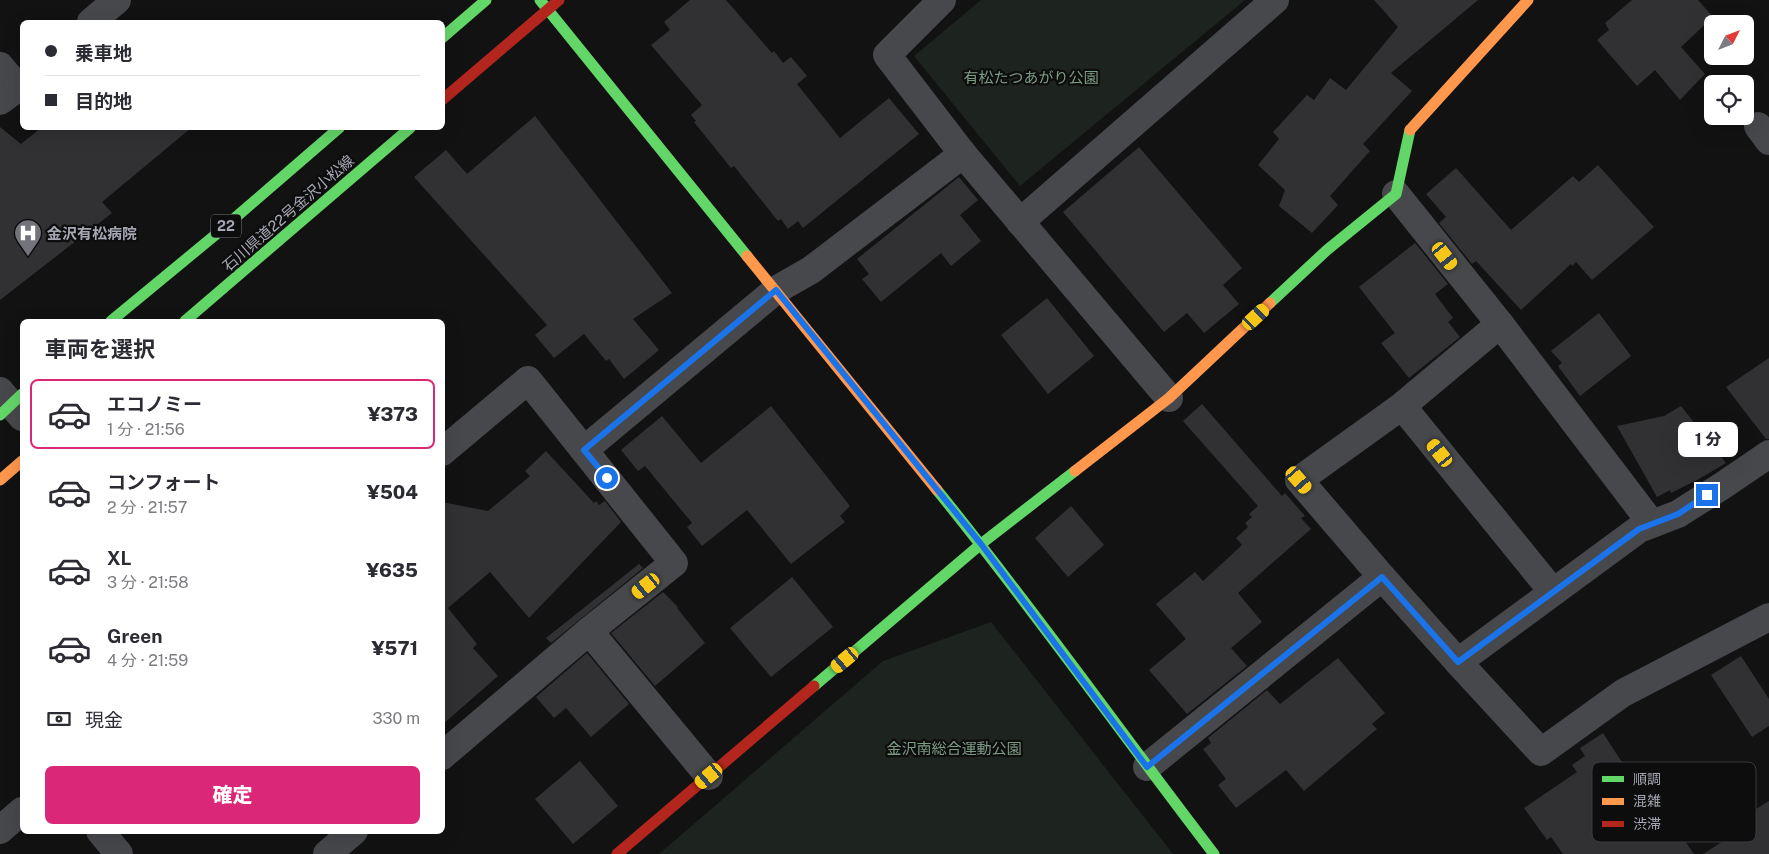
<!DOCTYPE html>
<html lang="ja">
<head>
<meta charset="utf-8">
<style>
	:root { --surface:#fff; --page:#f2f2f3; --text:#2b2b33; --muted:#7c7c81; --line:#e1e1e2; --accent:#db2777 }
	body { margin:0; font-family:"Public Sans","Noto Sans JP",sans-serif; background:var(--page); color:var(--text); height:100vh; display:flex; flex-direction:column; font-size:19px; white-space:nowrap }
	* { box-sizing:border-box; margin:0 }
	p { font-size:16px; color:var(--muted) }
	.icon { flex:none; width:28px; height:28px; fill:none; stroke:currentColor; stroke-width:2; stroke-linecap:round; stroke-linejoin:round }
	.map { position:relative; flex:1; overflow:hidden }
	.sheet { position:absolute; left:20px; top:319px; width:425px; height:515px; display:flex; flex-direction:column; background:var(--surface); border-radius:8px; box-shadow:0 5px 20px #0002 }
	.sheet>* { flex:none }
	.hud { position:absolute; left:20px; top:20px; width:425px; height:110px; border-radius:8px; box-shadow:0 5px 20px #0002; display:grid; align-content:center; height:110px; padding:0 25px; background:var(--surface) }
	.needle { width:32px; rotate:48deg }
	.fabs { position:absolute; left:1704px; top:15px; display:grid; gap:10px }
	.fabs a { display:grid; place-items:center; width:50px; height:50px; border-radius:8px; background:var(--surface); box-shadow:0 5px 20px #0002; font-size:25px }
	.end { position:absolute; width:22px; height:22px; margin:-11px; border:6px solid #1a73e8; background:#fff; box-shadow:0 0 0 2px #fff }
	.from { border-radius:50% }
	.bubble { position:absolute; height:35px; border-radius:8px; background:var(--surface); box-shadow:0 5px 20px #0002; font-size:16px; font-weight:800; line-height:35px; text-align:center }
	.car { position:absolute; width:15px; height:30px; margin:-15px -8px; border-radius:6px; box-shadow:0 0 4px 1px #0007; background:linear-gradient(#f5c518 24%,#345 0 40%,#f5c518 0 76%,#345 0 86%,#f5c518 0) }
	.hud b { display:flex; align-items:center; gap:18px; height:48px; font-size:19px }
	.hud b+b { border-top:1px solid var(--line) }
	.hud i { width:12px; height:12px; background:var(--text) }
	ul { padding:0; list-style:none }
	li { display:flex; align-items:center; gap:15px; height:70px; margin:0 10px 8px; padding:0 15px; border:2px solid transparent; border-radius:8px }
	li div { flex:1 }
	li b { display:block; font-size:19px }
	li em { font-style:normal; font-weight:800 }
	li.on { border-color:var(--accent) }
	li>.icon { width:45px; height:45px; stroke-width:1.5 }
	h2 { padding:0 25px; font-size:22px; line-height:60px }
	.pay { display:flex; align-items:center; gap:12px; height:55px; padding:0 25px; font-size:19px }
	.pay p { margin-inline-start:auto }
	.primary-button { display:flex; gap:10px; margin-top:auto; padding:10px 25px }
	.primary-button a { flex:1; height:58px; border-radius:8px; background:var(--accent); color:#fff; font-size:20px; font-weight:800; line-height:58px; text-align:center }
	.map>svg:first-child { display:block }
	.green { fill:#1d231e }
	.building { fill:#313134 }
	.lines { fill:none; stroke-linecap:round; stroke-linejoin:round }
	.street { stroke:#47484b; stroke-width:28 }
	.fast { stroke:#63d668; stroke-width:11 }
	.slow { stroke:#ff974d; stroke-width:11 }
	.jam { stroke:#b3261e; stroke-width:11 }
	.route { stroke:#1a73e8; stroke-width:6 }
	.labels { text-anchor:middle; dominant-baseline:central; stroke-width:4.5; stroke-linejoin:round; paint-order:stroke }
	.shield { fill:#0d0d0e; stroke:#777982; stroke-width:1 }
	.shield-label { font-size:14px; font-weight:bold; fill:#a5a7b3 }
	.park-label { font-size:15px; fill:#7d9c84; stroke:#0d0d0e }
	.street-label { font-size:15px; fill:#a5a7b3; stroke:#0d0d0e }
	.poi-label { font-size:15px; font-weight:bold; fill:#a5a7b3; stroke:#0d0d0e; text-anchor:start }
	.key { fill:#0d0d0e; stroke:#3b3b40; stroke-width:1 }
	.key-label { font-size:14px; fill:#a5a7b3 }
</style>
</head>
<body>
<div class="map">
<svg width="1769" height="854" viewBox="0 0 1769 854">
	<rect width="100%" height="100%" fill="#121213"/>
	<g class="green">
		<path d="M981,0H1245L1020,186L914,56Z"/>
		<path d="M991,622L1173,854H659L883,661Z"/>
	</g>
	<g class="building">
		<path d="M690,0H726L772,53L774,51L783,63L791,57L807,76L797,84L840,138L889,98L919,134L803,228L798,221L788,229L781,219L778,221L734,166L731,168L694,122L696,121L691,115L702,105L651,45L670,30L664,22Z"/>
		<path d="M1374,0H1478L1391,73L1412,91L1363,144L1370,151L1330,196L1338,205L1312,233L1279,206L1285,190L1258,165L1279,139L1273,132L1307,95L1314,100L1330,78L1346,90L1398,27Z"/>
		<path d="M1632,0H1698L1713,17L1681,47L1705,74L1680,100L1655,70L1637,86L1597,40L1609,30L1605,23Z"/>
		<path d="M535,116L672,293L633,319L659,350L624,379L609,359L606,361L584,334L554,358L535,335L547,325L414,177L446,150L467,174Z"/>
		<path d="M0,127L21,144L41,128H191L102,202L112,213L0,300Z"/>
		<path d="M1139,147L1242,268L1223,285L1239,304L1204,333L1187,313L1164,332L1063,212Z"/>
		<path d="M1598,165L1654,227L1592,280L1576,262L1572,266L1571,264L1521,310L1476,261L1472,264L1439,223L1446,217L1426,194L1456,168L1511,230L1573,176L1579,182Z"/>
		<path d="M959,177L978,200L960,215L981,241L951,266L941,253L881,302L862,279L869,274L857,259Z"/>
		<path d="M1415,243L1448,284L1435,294L1453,318L1448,322L1460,337L1409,378L1381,343L1395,333L1359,287Z"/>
		<path d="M1047,298L1094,356L1048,394L1001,335Z"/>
		<path d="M1599,313L1631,356L1580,396L1558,366L1562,363L1551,351Z"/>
		<path d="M1769,358V439H1766L1726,387Z"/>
		<path d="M1202,404L1282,496L1285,493L1305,516L1301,518L1311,529L1238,593L1262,622L1231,648L1247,666L1187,714L1149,670L1186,639L1156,604L1195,572L1203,581L1242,545L1236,538L1248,527L1245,523L1252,517L1249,514L1258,506L1183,421Z"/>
		<path d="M771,406L850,506L840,516L845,522L791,564L747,510L702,546L687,527L692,523L645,466L638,471L621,450L662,416L701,463Z"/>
		<path d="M1681,406L1726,463L1699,479L1671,493L1670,490L1657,497L1617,426L1664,416Z"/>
		<path d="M546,451L594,503L596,501L599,505L605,501L621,522L529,618L490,572L448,608L477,644L473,648L498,676L442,725V502L488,511L530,476L525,471Z"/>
		<path d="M1071,506L1104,545L1068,577L1035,538Z"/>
		<path d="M639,564L643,568L551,643L546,638Z"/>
		<path d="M792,577L833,627L771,677L730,628Z"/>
		<path d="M663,592L678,607L677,608L705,643L655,686L611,633Z"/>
		<path d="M587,653L629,704L591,737L566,708L554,718L536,697Z"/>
		<path d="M1741,656L1769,699V726L1752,737L1711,675Z"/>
		<path d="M1338,658L1385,713L1372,724L1377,729L1304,791L1286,770L1236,808L1218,785L1226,779L1203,749L1211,743L1208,738L1267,690L1280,704Z"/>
		<path d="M1603,733L1655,813L1662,808L1694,854H1563L1551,837L1547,840L1524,808L1577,772L1572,765L1585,756L1580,748Z"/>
		<path d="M580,761L618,806L573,844L535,799Z"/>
		<path d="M1769,801V854H1703L1744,828L1738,820Z"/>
	</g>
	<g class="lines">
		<g class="street">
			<path d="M942,0L887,55L963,154L1169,398"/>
			<path d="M91,22L117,0"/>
			<path d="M0,66L19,89"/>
			<path d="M0,101L22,85"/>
			<path d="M1758,126L1769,141"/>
			<path d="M1396,194L1500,324L1652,524"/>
			<path d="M1020,222L1275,0"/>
			<path d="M0,391L22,417"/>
			<path d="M1402,406L1553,592"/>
			<path d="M584,450L776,290L811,270L963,154"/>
			<path d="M442,452L528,380L674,563L589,631L442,756"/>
			<path d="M1382,577L1299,480L1402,406L1500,324"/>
			<path d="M589,631L709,776"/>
			<path d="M1458,662L1541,752L1623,693L1769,617"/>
			<path d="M1147,767L1382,577L1458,662L1639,529L1678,514L1722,486L1769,454"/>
			<path d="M0,830L22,811"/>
			<path d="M100,831L119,854"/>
			<path d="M327,854L354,831"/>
		</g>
		<g class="fast">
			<path d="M540,0L747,256"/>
			<path d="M442,38L486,0"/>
			<path d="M1270,303L1327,250L1396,194L1410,130"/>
			<path d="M111,321L214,236L339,128"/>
			<path d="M185,321L410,128"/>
			<path d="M0,415L22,394"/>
			<path d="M937,490C1033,608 1121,733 1214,854"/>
			<path d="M814,686L981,544L1075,471"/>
		</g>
		<g class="slow">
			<path d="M1410,130L1528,0"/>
			<path d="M747,256L937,490"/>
			<path d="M1075,471L1169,398L1270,303"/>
			<path d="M0,480L22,461"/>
		</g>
		<g class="jam">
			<path d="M442,100L559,0"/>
			<path d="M617,854L814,686"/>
		</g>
	</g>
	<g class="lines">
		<path class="route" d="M607,478L584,450L776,290L981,544L1147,767L1382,577L1458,662L1639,529L1678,514L1707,495"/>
	</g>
	<defs>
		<g id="hospital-pin" transform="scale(1.4375)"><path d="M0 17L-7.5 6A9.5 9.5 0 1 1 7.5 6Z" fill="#72737b" stroke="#0d0d0e"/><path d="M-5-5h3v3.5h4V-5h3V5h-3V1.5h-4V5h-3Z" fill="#fff"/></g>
	</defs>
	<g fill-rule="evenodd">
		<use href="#hospital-pin" x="28" y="233"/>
	</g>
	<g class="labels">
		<rect class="shield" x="211" y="214.5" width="30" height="23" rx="4"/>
		<g class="shield-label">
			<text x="226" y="226">22</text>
		</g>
		<g class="park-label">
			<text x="1031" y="77">有松たつあがり公園</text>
			<text x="954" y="748">金沢南総合運動公園</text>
		</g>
		<g class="street-label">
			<text transform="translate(288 213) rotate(-41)">石川県道22号金沢小松線</text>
		</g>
		<g class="poi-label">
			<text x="47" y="233">金沢有松病院</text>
		</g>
	</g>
	<rect x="1592" y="762" width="164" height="80" rx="8" class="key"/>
	<rect x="1602" y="776" width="22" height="6" fill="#63d668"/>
	<rect x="1602" y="798" width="22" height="7" fill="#ff974d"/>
	<rect x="1602" y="821" width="22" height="6" fill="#b3261e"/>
	<g class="key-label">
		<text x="1633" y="784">順調</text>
		<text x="1633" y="806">混雑</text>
		<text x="1633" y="829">渋滞</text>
	</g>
</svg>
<div class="fabs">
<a><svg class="needle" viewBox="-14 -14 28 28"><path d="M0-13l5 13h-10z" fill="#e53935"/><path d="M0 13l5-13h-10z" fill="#7c7c81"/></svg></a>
<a><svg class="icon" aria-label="locate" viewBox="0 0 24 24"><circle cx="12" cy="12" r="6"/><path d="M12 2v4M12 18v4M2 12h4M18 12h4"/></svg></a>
</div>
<i class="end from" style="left:607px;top:478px"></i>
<i class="end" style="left:1707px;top:495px"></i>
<div class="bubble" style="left:1678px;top:422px;width:60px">1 分</div>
<i class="car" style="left:1445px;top:256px;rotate:142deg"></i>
<i class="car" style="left:1256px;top:317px;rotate:47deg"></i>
<i class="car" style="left:1440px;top:453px;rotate:321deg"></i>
<i class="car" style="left:1299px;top:480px;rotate:139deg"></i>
<i class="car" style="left:646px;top:586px;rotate:231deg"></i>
<i class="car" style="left:845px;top:660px;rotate:230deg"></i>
<i class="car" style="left:709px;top:776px;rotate:230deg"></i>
<div class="hud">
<b><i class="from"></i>乗車地</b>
<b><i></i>目的地</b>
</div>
<section class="sheet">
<h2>車両を選択</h2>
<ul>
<li class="on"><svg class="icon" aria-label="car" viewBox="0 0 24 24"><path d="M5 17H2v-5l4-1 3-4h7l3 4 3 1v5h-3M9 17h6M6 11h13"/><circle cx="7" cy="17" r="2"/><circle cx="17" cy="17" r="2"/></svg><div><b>エコノミー</b><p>1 分 · 21:56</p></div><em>¥373</em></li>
<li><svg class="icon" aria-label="car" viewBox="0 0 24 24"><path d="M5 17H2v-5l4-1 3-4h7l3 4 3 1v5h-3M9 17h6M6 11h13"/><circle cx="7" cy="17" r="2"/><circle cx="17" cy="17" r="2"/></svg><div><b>コンフォート</b><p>2 分 · 21:57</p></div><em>¥504</em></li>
<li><svg class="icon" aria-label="car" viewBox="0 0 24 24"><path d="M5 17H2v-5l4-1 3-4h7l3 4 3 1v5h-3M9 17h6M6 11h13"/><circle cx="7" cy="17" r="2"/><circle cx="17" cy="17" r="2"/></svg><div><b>XL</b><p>3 分 · 21:58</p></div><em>¥635</em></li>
<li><svg class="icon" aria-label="car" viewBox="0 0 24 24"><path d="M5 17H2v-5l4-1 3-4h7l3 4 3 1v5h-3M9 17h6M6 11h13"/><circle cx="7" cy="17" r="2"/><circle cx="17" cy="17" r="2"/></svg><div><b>Green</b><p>4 分 · 21:59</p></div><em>¥571</em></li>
</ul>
<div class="pay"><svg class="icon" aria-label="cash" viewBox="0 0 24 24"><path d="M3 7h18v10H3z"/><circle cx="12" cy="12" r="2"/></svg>現金<p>330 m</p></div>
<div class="primary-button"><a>確定</a></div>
</section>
</div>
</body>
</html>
